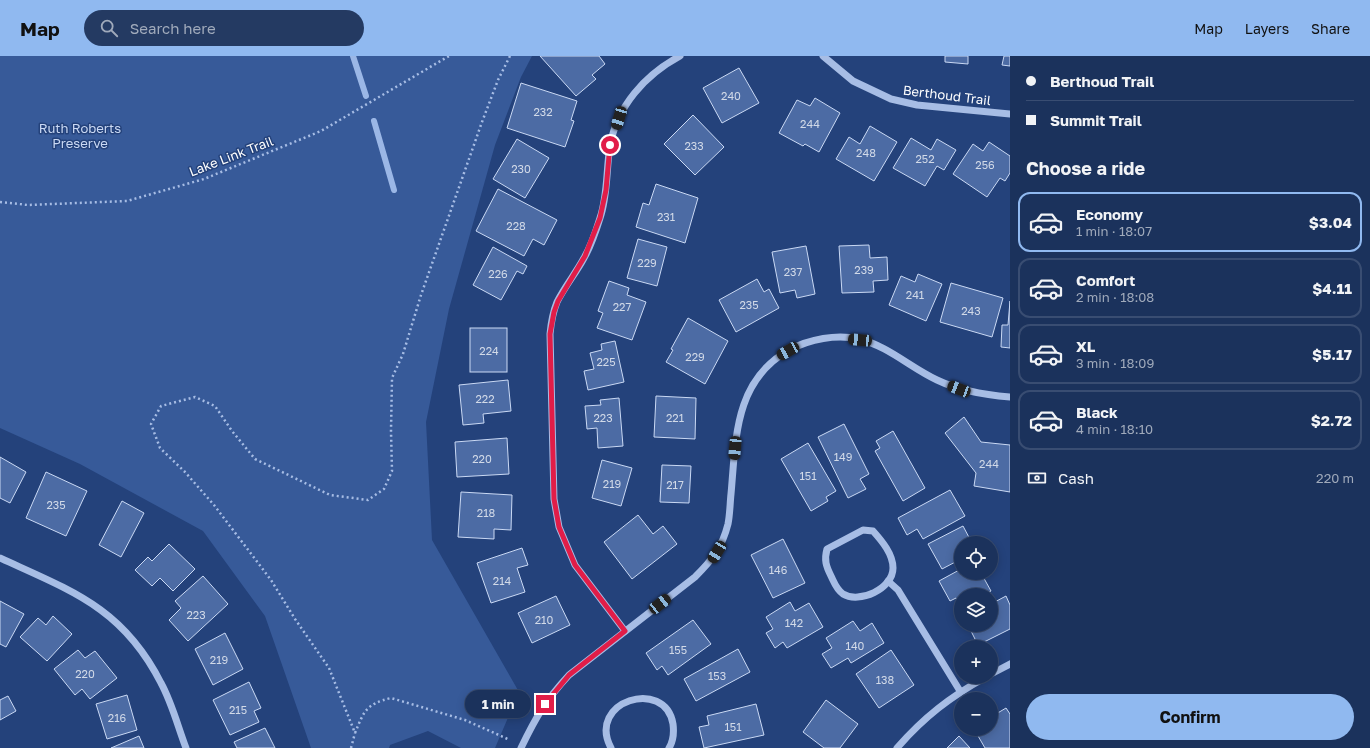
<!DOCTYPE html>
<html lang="en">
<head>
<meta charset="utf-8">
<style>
	:root { --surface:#1b325c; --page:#243a62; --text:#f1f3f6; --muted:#a0aabb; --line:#394d72; --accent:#90b9f0 }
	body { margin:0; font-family:"Golos Text",sans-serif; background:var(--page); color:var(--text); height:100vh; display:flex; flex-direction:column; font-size:15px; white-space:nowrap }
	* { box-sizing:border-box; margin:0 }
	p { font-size:13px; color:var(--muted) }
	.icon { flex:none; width:22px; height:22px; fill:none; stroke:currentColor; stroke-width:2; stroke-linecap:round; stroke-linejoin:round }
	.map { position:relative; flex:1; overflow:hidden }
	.sheet { display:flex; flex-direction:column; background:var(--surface); width:360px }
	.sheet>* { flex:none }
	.guide { display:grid; align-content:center; height:88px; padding:0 16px; background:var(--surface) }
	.fabs { position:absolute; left:954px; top:480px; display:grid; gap:8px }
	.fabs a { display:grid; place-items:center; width:44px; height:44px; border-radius:50%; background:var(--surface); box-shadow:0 2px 10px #0003,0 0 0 1px var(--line); font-size:20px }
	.end { position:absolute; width:18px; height:18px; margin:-9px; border:5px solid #e11d48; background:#fff; box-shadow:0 0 0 2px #fff }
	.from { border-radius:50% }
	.bubble { position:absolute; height:28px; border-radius:14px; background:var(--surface); box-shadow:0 2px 10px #0003,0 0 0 1px var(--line); font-size:13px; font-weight:700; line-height:28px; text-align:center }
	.car { position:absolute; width:12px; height:24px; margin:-12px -6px; border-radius:5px; box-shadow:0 0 3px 1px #0007; background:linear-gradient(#222 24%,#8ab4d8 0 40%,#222 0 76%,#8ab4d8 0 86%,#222 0) }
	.guide b { display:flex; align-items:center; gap:14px; height:38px; font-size:15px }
	.guide b+b { border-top:1px solid var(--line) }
	.guide i { width:10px; height:10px; background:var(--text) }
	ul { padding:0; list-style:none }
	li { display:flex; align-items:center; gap:12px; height:60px; margin:0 8px 6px; padding:0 8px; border:2px solid var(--line); border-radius:12px }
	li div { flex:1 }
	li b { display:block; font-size:15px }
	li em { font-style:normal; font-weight:700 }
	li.on { border-color:var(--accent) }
	li>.icon { width:36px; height:36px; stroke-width:1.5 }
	h2 { padding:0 16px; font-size:18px; line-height:48px }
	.pay { display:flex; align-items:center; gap:10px; height:44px; padding:0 16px; font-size:15px }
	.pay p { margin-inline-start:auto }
	.action { display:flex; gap:8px; margin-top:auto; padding:8px 16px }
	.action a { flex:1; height:46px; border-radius:24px; background:var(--accent); color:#111; font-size:16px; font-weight:700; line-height:46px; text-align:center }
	header { display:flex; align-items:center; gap:24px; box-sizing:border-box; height:56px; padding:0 20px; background:var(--accent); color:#111 }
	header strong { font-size:19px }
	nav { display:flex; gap:22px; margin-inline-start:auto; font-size:14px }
	.search { width:280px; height:36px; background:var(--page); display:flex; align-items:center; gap:10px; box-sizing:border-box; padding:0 14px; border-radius:22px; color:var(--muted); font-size:15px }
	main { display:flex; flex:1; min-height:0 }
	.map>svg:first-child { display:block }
	.green { fill:#375a99 }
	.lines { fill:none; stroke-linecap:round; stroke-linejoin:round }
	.stream { stroke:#9bb7e6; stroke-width:6 }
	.building { fill:#4c6ba4; stroke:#cad9f4 }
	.path { stroke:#a7bde5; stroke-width:2.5; stroke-dasharray:2 3; stroke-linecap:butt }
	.minor { stroke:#a7bde5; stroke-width:7 }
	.route { stroke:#e11d48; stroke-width:5 }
	.labels { text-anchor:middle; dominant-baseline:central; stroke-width:3; stroke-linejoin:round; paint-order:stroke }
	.number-label { font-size:11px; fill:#d2dae8 }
	.street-label { font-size:13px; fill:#fff; stroke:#24427b }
	.park-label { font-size:13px; fill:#cad9f4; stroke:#24427b }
</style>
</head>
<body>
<header>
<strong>Map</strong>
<div class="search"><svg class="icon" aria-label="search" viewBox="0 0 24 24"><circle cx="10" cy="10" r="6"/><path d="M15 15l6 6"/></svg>Search here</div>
<nav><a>Map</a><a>Layers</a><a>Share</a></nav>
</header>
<main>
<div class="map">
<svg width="1010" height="692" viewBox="0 0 1010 692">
	<rect width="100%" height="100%" fill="#24427b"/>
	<path class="green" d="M0,0H532L521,21L495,89L449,253L426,366L432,484L519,636L495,692H461L428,675L390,689L389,692H311L265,560L203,475L80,408L0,372Z"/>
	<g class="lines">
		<g class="stream">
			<path d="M353,0L366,40"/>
			<path d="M374,65L394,134"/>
		</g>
	</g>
	<g class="building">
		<path d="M540,0H599L605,8L592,19L596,23L576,40Z"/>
		<path d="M945,0H968V8L945,6Z"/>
		<path d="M1004,0H1010V10L1002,9Z"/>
		<path d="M739,12L759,47L722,67L703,32Z"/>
		<path d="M521,27L577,45L571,64L574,65L565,91L507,72Z"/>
		<path d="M815,42L840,57L819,96L805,88L803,90L779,77L797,44L810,50Z"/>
		<path d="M693,59L724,91L695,119L664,88Z"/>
		<path d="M870,70L897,86L874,125L836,103L849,81L860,88Z"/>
		<path d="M911,82L931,94L937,83L956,94L944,114L937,110L925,130L893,112Z"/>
		<path d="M517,83L549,102L525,142L493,123Z"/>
		<path d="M989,86L1010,100V117L1005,125L1000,122L987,141L953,118L973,88L983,95Z"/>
		<path d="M656,128L698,142L685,187L636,171L643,147L649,149Z"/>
		<path d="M498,133L557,164L544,189L533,183L524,200L476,175Z"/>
		<path d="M638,183L667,191L657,230L627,222Z"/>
		<path d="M869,189L870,202L887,201L888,224L873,225L874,236L842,237L839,190Z"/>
		<path d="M806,190L815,238L797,242L795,234L780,237L772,196Z"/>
		<path d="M493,191L527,210L523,218L517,215L501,244L473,229Z"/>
		<path d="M918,218L942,228L926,265L889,249L901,220L915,226Z"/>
		<path d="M757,223L764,236L769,233L779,252L736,276L719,244Z"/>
		<path d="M609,225L629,232L627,239L646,246L632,284L597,272L603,257L598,255Z"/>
		<path d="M951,227L1003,242L992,281L940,266Z"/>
		<path d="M1010,245V292L1001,291L1002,269H1008Z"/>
		<path d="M688,262L728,285L705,328L666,306L673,294L671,293Z"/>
		<rect x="470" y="272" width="37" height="44"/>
		<path d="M615,285L624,326L588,334L584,315L594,313L590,297L602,294L601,288Z"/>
		<path d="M508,324L511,355L483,358L484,367L463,369L459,329Z"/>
		<path d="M656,340L696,342L695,383L654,381Z"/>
		<path d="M619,342L623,390L598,392L597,372L587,373L585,350L601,349L600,344Z"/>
		<path d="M964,361L981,386L1010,389V436L974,430L976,417L945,377Z"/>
		<path d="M844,368L869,418L860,423L866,433L848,442L818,381Z"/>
		<path d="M893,375L925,432L903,445L875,395L880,392L876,385Z"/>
		<path d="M507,382L509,418L457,421L455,386Z"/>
		<path d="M808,387L836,435L826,441L828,445L811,455L781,403Z"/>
		<path d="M0,401L26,416L10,447L0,442Z"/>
		<path d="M602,404L632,412L621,450L592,442Z"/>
		<path d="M662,409L691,410L689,447L660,446Z"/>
		<path d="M46,416L87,435L66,480L26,462Z"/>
		<path d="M950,434L965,460L923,483L917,473L907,479L898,462Z"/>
		<path d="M461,436L512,439L511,474L494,473V483L458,481Z"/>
		<path d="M122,445L144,457L121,501L99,489Z"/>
		<path d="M638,459L653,478L663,470L677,488L632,523L604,486Z"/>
		<path d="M963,470L972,487H961V503L942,513L928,488Z"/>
		<path d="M783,483L805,527L773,542L751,499Z"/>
		<path d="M169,488L195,513L173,535L160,522L152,530L135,514L148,501L152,505Z"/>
		<path d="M522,492L528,509L517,512L525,536L491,547L477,507Z"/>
		<path d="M961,513V517H981L991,535L983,539H961V551L956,542L950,545L939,525Z"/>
		<path d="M203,520L228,548L188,585L169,564L181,552L175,545Z"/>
		<path d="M556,540L570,569L532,587L518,557Z"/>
		<path d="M1006,540L1010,549V573L978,589L968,569H991V548Z"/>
		<path d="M0,545L24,558L6,591L0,588Z"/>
		<path d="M790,546L795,555L809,547L823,571L787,592L783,586L775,592L766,577L773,573L766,561Z"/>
		<path d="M53,560L72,578L47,605L20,581L38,562L46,569Z"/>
		<path d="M693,564L711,588L668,619L662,610L657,614L646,597Z"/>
		<path d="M853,565L860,575L872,567L884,587L851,607L848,602L831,612L822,598L832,592L826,582Z"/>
		<path d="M225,577L243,613L213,629L195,593Z"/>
		<path d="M738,593L750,616L696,645L684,623Z"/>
		<path d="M78,594L85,602L95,595L117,622L90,643L82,633L75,639L54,613Z"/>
		<path d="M891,594L914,629L879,652L856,618Z"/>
		<path d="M249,626L261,652L254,655L259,666L230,679L213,644Z"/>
		<path d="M127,639L137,674L107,683L96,648Z"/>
		<path d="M8,640L16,655L0,664V644Z"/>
		<path d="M826,644L858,668L840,692H824L803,676Z"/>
		<path d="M756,648L764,679L704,692L699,671L709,669L707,660Z"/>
		<path d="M1006,652L1010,658V692H985L974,673H991V661Z"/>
		<path d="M265,672L275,692H237L234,686Z"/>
		<path d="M139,680L144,692H111Z"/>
		<path d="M959,680L970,692H947Z"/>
	</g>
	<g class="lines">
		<g class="path">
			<path d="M510,0L498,24L482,66L421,239L403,298L392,322L391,375L392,415L384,433L368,444L330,439L255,403L232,375L215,350L195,341L161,350L151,368L160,392L185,416L214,449L271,524L295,563L329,612L355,677C364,655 366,648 391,642L465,664L510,684"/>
			<path d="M0,146L28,149L127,145L204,123L321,75L449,0"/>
			<path d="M351,692L355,677"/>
		</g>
		<g class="minor">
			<path d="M823,0L853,25L891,43L917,49L1010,58"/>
			<path d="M863,474L873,475C882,485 893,498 893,512C893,533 859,548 843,538C836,533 834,526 831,520C826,510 824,504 827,493Z"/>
			<path d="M0,502C72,535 123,552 161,627C172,647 178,671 186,692"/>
			<path d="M888,525L898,534L960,635"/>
			<path d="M625,575L575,509L559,471L554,443L550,278C551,267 553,256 557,246C565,230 576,217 584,202C591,190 596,175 600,162C608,139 606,114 610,90C617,50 645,19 680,0"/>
			<path d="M991,618L1010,608"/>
			<path d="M521,692C536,661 545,645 569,619L695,521C712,504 722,492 728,468C730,458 730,447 731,438C736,383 734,325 789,294C810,283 836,278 859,283C888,290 911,312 937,324C960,335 985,339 1010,341"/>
			<path d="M611,692C586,645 665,621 673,668C674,676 674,684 669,692"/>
			<path d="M897,692C924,661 950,641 986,621"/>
		</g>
	</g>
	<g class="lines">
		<path class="route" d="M545,648L569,619L625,575L575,509L559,471L554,443L550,278L554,256L558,245L585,200L600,162L606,134L610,89"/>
	</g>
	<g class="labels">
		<g class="number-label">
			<text x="731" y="39">240</text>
			<text x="543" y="55">232</text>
			<text x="810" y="67">244</text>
			<text x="694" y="89">233</text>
			<text x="866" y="96">248</text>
			<text x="925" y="102">252</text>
			<text x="985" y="108">256</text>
			<text x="521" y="112">230</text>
			<text x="666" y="160">231</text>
			<text x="516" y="169">228</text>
			<text x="647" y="206">229</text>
			<text x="864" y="213">239</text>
			<text x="793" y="215">237</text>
			<text x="498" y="217">226</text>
			<text x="915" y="238">241</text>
			<text x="749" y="248">235</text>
			<text x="622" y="250">227</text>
			<text x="971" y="254">243</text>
			<text x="489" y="294">224</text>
			<text x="695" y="300">229</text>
			<text x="606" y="305">225</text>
			<text x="485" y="342">222</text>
			<text x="603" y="361">223</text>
			<text x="675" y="361">221</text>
			<text x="843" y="400">149</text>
			<text x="482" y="402">220</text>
			<text x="989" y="407">244</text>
			<text x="808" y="419">151</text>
			<text x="612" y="427">219</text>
			<text x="675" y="428">217</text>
			<text x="56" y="448">235</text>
			<text x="486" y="456">218</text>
			<text x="778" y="513">146</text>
			<text x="502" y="524">214</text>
			<text x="196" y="558">223</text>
			<text x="544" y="563">210</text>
			<text x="794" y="566">142</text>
			<text x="855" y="589">140</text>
			<text x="678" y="593">155</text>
			<text x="219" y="603">219</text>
			<text x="85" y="617">220</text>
			<text x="717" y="619">153</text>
			<text x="885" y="623">138</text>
			<text x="238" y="653">215</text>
			<text x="117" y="661">216</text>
			<text x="733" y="670">151</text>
		</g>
		<g class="street-label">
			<text transform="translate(947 39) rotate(7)">Berthoud Trail</text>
			<text transform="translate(231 100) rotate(-21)">Lake Link Trail</text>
		</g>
		<g class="park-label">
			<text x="80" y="72">Ruth Roberts<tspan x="80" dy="15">Preserve</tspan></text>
		</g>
	</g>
</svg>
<div class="fabs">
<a><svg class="icon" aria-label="locate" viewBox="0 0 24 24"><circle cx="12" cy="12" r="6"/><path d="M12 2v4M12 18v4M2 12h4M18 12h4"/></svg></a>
<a><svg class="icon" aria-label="layers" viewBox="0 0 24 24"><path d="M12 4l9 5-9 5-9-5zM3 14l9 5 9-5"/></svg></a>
<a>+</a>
<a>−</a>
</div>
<i class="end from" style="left:610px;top:89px"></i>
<i class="end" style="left:545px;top:648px"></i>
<div class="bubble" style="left:465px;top:634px;width:66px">1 min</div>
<i class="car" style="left:619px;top:62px;rotate:197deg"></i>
<i class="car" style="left:860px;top:284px;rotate:275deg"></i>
<i class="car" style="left:788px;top:295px;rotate:241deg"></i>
<i class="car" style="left:959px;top:333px;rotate:291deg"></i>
<i class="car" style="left:735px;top:392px;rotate:185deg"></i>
<i class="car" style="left:717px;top:496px;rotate:211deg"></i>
<i class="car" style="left:660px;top:548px;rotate:52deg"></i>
</div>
<section class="sheet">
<div class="guide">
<b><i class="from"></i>Berthoud Trail</b>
<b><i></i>Summit Trail</b>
</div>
<h2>Choose a ride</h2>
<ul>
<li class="on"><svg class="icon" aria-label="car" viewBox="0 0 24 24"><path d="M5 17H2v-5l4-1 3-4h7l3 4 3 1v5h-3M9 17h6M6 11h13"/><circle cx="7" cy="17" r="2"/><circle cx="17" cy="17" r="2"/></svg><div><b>Economy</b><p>1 min · 18:07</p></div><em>$3.04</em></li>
<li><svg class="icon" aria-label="car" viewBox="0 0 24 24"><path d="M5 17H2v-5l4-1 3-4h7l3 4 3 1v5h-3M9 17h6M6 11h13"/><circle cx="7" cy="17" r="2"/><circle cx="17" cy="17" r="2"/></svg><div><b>Comfort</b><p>2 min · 18:08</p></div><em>$4.11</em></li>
<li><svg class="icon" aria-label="car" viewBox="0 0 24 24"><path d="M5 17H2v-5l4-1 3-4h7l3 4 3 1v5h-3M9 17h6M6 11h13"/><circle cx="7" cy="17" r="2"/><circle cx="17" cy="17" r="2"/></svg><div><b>XL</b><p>3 min · 18:09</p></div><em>$5.17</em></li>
<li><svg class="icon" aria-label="car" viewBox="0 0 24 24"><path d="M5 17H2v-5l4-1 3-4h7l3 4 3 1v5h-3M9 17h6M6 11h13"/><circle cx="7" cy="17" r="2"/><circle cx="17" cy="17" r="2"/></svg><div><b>Black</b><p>4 min · 18:10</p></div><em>$2.72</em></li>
</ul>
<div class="pay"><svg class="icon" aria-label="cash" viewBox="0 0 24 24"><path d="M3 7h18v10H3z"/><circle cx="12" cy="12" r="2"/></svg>Cash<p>220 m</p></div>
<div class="action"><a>Confirm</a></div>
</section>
</main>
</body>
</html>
